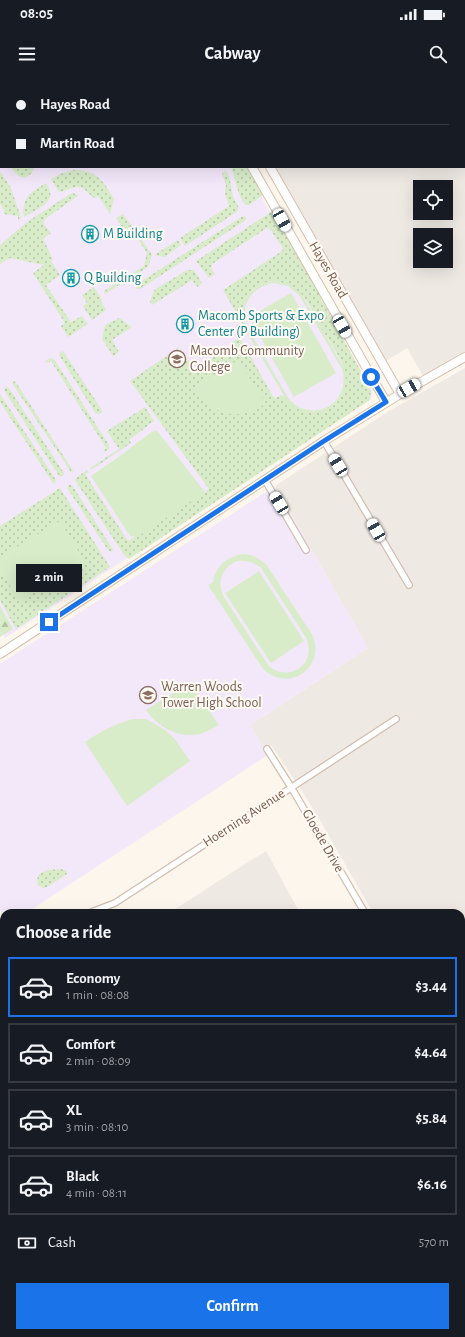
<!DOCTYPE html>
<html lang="en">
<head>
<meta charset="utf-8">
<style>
	:root { --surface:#171b24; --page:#242831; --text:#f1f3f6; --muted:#9ea1a6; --line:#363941; --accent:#1a73e8 }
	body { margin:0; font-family:"Alegreya Sans",sans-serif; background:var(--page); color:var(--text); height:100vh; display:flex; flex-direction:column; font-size:15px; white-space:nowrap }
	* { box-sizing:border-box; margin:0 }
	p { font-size:13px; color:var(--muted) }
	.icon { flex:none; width:22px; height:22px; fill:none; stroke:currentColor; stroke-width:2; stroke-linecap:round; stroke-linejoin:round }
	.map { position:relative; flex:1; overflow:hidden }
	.side { position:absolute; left:0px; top:829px; width:465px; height:428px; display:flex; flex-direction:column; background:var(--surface); border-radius:12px 12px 0 0; box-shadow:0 4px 16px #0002 }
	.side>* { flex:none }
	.top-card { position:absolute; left:0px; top:0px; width:465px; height:88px; box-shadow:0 4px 16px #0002; display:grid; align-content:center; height:88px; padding:0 16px; background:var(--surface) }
	.controls { position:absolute; left:413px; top:100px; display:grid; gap:8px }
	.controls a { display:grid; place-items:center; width:40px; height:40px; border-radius:0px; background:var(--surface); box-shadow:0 4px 16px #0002; font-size:20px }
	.end { position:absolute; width:18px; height:18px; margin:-9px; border:5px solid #1a73e8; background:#fff; box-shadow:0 0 0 2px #fff }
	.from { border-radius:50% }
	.bubble { position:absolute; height:28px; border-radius:0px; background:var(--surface); box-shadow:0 4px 16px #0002; font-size:13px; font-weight:600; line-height:28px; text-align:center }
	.car { position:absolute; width:12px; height:24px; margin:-12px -6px; border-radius:5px; box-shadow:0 0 3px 1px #0007; background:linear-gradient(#fff 24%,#345 0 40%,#fff 0 76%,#345 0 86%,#fff 0) }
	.top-card b { display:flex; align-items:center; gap:14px; height:38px; font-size:15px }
	.top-card b+b { border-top:1px solid var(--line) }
	.top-card i { width:10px; height:10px; background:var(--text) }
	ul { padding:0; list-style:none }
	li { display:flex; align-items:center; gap:12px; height:60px; margin:0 8px 6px; padding:0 8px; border:2px solid var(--line); border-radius:0px }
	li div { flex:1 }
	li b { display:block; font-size:15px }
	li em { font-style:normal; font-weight:600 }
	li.current { border-color:var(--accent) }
	li>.icon { width:36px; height:36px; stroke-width:1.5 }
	h2 { padding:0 16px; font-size:18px; line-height:48px }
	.pay { display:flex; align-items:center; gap:10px; height:44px; padding:0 16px; font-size:15px }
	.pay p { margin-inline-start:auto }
	.cta { display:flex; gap:8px; margin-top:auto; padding:8px 16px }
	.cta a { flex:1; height:46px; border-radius:0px; background:var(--accent); color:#fff; font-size:16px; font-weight:600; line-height:46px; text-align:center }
	.status { display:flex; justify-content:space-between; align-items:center; height:28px; padding:0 20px; background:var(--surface); direction:ltr }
	.status svg { height:11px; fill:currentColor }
	header { display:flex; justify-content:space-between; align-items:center; height:52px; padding:0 16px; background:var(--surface); font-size:18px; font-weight:600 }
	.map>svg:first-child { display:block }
	.residential { fill:#f5e8da }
	.industrial { fill:#efe9e4; fill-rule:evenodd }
	.education { fill:#f3e8fa }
	.green { fill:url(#green-dots); fill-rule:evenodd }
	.forest { fill:url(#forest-firs) }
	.pitch { fill:#d8ecc9; fill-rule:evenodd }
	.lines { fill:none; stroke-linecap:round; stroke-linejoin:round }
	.street-casing { stroke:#d1beb0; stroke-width:8 }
	.secondary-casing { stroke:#d6c0b0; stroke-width:10 }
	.highway-casing { stroke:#dad1cd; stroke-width:12 }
	.street { stroke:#fff; stroke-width:5.5 }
	.secondary { stroke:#fff; stroke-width:8 }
	.highway { stroke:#f7b7a3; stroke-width:10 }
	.route { stroke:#1a73e8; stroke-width:5 }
	.labels { text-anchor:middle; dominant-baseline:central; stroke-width:4; stroke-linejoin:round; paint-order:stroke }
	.culture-label { font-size:14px; fill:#0d838f; stroke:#fffaf3; text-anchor:start }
	.street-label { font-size:14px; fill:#7a5c4d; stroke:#fffaf3 }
	.education-label { font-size:14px; fill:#785e54; stroke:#fffaf3; text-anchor:start }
</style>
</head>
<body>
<div class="status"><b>08:05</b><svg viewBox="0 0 49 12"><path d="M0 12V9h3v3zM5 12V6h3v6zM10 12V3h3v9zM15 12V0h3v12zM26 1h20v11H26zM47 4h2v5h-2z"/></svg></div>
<header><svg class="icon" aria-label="menu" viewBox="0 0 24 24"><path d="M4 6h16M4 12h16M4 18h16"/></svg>Cabway<svg class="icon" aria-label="search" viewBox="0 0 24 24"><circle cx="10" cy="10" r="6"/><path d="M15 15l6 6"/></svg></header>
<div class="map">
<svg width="465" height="1257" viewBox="0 0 465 1257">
	<defs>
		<pattern id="green-dots" width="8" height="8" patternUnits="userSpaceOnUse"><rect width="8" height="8" fill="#d8ecc9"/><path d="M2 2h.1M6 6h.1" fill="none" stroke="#b4c2a5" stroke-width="1.8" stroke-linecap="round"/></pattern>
		<pattern id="forest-firs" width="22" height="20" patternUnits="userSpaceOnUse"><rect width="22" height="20" fill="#d8ecc9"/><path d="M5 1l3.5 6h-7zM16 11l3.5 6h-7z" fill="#b4c2a5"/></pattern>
	</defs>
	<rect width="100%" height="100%" fill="#fdf6ec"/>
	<path class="residential" d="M0,865L4,872V1253H57L51,1257H0Z"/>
	<g class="industrial">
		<path d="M223,0H465V272L423,296L407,268L384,282L273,87H464V1ZM420,107H446V133H420ZM420,155H446V181H420Z"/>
		<path d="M465,288V985L461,988V833H373L321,742L300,708L271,665L264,669L250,645L368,568L275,406L389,331Z"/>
		<path d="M266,771L300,833H169L231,793Z"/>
		<path d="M464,1070L465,1257H268L275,1253H461V1072Z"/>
	</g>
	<g class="education">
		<path d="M0,0H194L195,1H1V87H244L372,310V313L371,319L5,558L0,548Z"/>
		<path d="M275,406L368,568L250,645L268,675L26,833H4V837L0,830V584Z"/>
	</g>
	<g class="green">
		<path d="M11,87H34C33,95 24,101 17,95C15,93 13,90 11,87Z"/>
		<path d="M231,87H248L263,112L262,116L249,125H246C237,117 236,98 231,87Z"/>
		<path d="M74,90C97,91 103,100 114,119L110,134L98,116L93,118C80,103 78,106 61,112L58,111L51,99L60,94Z"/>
		<path d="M0,91L11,108L21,138L18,141V136L4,134L3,132L5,131L0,124Z"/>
		<path d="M224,91L227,92C231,100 231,108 233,116C235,122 240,125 238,131L185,166L180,158L229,126L225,113L226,105L222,94Z"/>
		<path d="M46,103C60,122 38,128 24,137C21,117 31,112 46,103Z"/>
		<path d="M72,113L79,115L45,139L43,143L51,153L43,159L53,179L51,181L60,195L46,205L71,242L82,236L88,244L68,257L61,246L65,243L33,193L44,185L10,178L0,184V165L27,142Z"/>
		<path d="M271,132L275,133L371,310L370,320L129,479L124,475L75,400L76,398L87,390L89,392L85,394L128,461L209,409L130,301L178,268L195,289L233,265L232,262L240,258L274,318L283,315C292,326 303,335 318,332C340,329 349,308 344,289C342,279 326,256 320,246C315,237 308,219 300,213C289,204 277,198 264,203C255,206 247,216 244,225C242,230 244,240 244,246L223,210L282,171L283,168L270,149L267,148L212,184L211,187L215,194L209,198L196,181ZM232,283L241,285L262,326C237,341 208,333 194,308Z"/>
		<path d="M123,134L147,167L152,175L148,187L105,214L104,211L144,186L147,173L130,147L124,150L116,138Z"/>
		<path d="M243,136L246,137V140L140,209H137L136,208L137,204Z"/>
		<path d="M178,160L181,165L165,177L154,175Z"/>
		<path d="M187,190H194L202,203L197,207L192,200L152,225L150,222L154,210Z"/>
		<path d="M94,207L102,220L101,221L106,230L92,240L83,226L87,223L82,215Z"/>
		<path d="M119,238L132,247L112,260L119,272L113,276L102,259L105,245Z"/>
		<path d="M63,271L102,330V333L96,334L59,275V273Z"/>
		<path d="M50,278L54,279L109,365V368L105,372L103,370L106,368L51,281L46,283L45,281Z"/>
		<path d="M15,301L72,389L73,391L71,392L12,303Z"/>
		<path d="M5,307L9,308L64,393L63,396H59L4,310Z"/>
		<path d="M0,314L56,400L55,404L53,403L0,322Z"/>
		<path d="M145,327L154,341L129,360L131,363L91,390L90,388L119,369L107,351Z"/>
		<path d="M69,405H72L112,468L113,470L112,472L108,470L67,408Z"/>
		<path d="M60,408L110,487L16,549L0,520V446Z"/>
		<path d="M61,789L66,791L67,794L47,807L43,808L38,805C34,789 50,790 61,789Z"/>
	</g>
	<path class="forest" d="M0,526L13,549L0,557Z"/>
	<g class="pitch">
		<path d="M273,201L289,204L301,213L344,288C354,325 313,348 287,321L235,232L244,245C239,223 251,204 273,201ZM274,203L288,206L299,215L342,289C352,323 313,345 289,319L246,245C240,224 253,206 274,203Z"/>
		<path d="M291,213L336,293L294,317L249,237Z"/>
		<path d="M235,282L241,285L266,323C241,343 210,335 194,308L232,283Z"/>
		<path d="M156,350L159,353L204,411V413L137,457L130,456L91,396L120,376L150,353Z"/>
		<path d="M60,441L85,482L19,521L0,489V477Z"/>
		<path d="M245,474L254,476L266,484L313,556C325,589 288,613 263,589L208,505L213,502C216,485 229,475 245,474ZM237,481C247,480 254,482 261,488L305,556C320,582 289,605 268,585L224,517C216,503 222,487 237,481Z"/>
		<path d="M259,491L304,561L271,583L225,513Z"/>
		<path d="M189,603L219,645C210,650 200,656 189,655C173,655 155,644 146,630Z"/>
		<path d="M134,639H146L165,650L174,658L190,681L127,726L85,662C100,652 116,643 134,639Z"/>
	</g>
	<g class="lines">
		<g class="street-casing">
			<g id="street">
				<path d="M324,361L409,505"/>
				<path d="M265,400L306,470"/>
				<path d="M267,669L291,707L365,833"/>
				<path d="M89,833L115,823L396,639"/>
				<path d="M0,847L4,854"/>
				<path d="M0,1047L4,1054"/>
				<path d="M0,1210L4,1217"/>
				<path d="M24,1253L26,1257"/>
				<path d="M230,1253L232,1257"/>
			</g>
		</g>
		<g class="secondary-casing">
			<g id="secondary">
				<path d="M202,0V1"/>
				<path d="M220,0V1"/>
				<path d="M252,87L386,322"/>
				<path d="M270,87L400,314"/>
				<path d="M0,574L324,361L400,314L465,277"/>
				<path d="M461,1008L465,1006"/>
				<path d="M461,1065L465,1063"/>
				<path d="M59,1257L65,1253"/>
				<path d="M186,1257L192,1253"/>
			</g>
		</g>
		<g class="highway-casing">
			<g id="highway">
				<path d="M461,1027L465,1025"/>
				<path d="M461,1046L465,1043"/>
				<path d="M70,1257L76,1253"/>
				<path d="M112,1257L118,1253"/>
				<path d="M139,1257L144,1253"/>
			</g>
		</g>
		<use href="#street" class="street"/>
		<use href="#secondary" class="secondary"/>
		<use href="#highway" class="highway"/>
	</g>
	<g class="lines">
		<path class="route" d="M49,542L324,361L386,322L371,297"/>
	</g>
	<defs>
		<g id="building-ring" transform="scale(0.9)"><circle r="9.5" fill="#fffaf3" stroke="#0f9aa8" stroke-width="1.5"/><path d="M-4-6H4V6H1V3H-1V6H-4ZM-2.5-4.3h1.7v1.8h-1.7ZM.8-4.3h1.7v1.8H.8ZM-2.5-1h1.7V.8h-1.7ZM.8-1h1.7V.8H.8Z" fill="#0f9aa8"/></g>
		<g id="university-ring" transform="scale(0.9)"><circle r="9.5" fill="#fffaf3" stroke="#8d6e63" stroke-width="1.5"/><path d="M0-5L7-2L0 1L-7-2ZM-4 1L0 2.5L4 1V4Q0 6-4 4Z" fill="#8d6e63"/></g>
		<g id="school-ring" transform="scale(0.9)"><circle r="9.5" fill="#fffaf3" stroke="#8d6e63" stroke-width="1.5"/><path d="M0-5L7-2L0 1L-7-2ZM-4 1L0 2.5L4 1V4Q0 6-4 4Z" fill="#8d6e63"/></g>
	</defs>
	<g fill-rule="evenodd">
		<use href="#building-ring" x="90" y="154"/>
		<use href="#building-ring" x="71" y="198"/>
		<use href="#building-ring" x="185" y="244"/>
		<use href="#university-ring" x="177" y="279"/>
		<use href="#school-ring" x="148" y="615"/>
	</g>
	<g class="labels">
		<g class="culture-label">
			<text x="103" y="154">M Building</text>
			<text x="84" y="198">Q Building</text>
			<text x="198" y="236">Macomb Sports &amp; Expo<tspan x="198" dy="16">Center (P Building)</tspan></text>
		</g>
		<g class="street-label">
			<text transform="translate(328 190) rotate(60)">Hayes Road</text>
			<text transform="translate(244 738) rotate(-33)">Hoerning Avenue</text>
			<text transform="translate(323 761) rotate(60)">Gloede Drive</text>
		</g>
		<g class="education-label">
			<text x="190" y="271">Macomb Community<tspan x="190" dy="16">College</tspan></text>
			<text x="161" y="607">Warren Woods<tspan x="161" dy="16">Tower High School</tspan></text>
		</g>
	</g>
</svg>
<div class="controls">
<a><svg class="icon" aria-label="locate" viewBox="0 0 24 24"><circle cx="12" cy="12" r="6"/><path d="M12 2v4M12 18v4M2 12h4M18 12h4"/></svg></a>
<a><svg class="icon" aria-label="layers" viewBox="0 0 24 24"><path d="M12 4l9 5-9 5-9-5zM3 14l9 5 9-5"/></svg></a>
</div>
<i class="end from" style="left:371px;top:297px"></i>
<i class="end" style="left:49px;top:542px"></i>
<div class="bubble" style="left:16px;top:484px;width:66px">2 min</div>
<i class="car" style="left:282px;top:140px;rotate:150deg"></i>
<i class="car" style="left:342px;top:246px;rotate:150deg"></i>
<i class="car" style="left:409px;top:308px;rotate:60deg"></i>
<i class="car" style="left:338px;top:385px;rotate:329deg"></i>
<i class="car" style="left:279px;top:423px;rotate:329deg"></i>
<i class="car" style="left:376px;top:450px;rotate:330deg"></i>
<div class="top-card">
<b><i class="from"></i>Hayes Road</b>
<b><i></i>Martin Road</b>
</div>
<section class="side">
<h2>Choose a ride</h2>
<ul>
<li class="current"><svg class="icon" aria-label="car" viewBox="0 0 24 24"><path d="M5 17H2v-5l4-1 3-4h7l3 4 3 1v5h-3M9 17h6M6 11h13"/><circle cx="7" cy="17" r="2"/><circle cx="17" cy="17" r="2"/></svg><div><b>Economy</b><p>1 min · 08:08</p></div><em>$3.44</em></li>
<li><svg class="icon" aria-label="car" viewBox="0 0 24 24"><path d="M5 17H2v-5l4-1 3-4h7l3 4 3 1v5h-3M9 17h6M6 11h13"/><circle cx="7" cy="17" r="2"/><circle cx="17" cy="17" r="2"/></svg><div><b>Comfort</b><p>2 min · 08:09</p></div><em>$4.64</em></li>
<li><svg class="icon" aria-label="car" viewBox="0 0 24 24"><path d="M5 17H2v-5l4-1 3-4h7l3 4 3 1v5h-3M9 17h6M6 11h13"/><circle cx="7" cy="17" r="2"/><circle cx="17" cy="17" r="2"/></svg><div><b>XL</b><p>3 min · 08:10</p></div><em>$5.84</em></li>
<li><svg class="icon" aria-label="car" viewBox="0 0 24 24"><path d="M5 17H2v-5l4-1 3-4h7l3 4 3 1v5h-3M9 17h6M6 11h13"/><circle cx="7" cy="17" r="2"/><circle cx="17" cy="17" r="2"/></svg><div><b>Black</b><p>4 min · 08:11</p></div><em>$6.16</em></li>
</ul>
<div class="pay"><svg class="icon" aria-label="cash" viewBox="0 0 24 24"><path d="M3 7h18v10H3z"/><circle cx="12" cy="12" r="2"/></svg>Cash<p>570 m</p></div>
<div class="cta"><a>Confirm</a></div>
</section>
</div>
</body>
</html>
